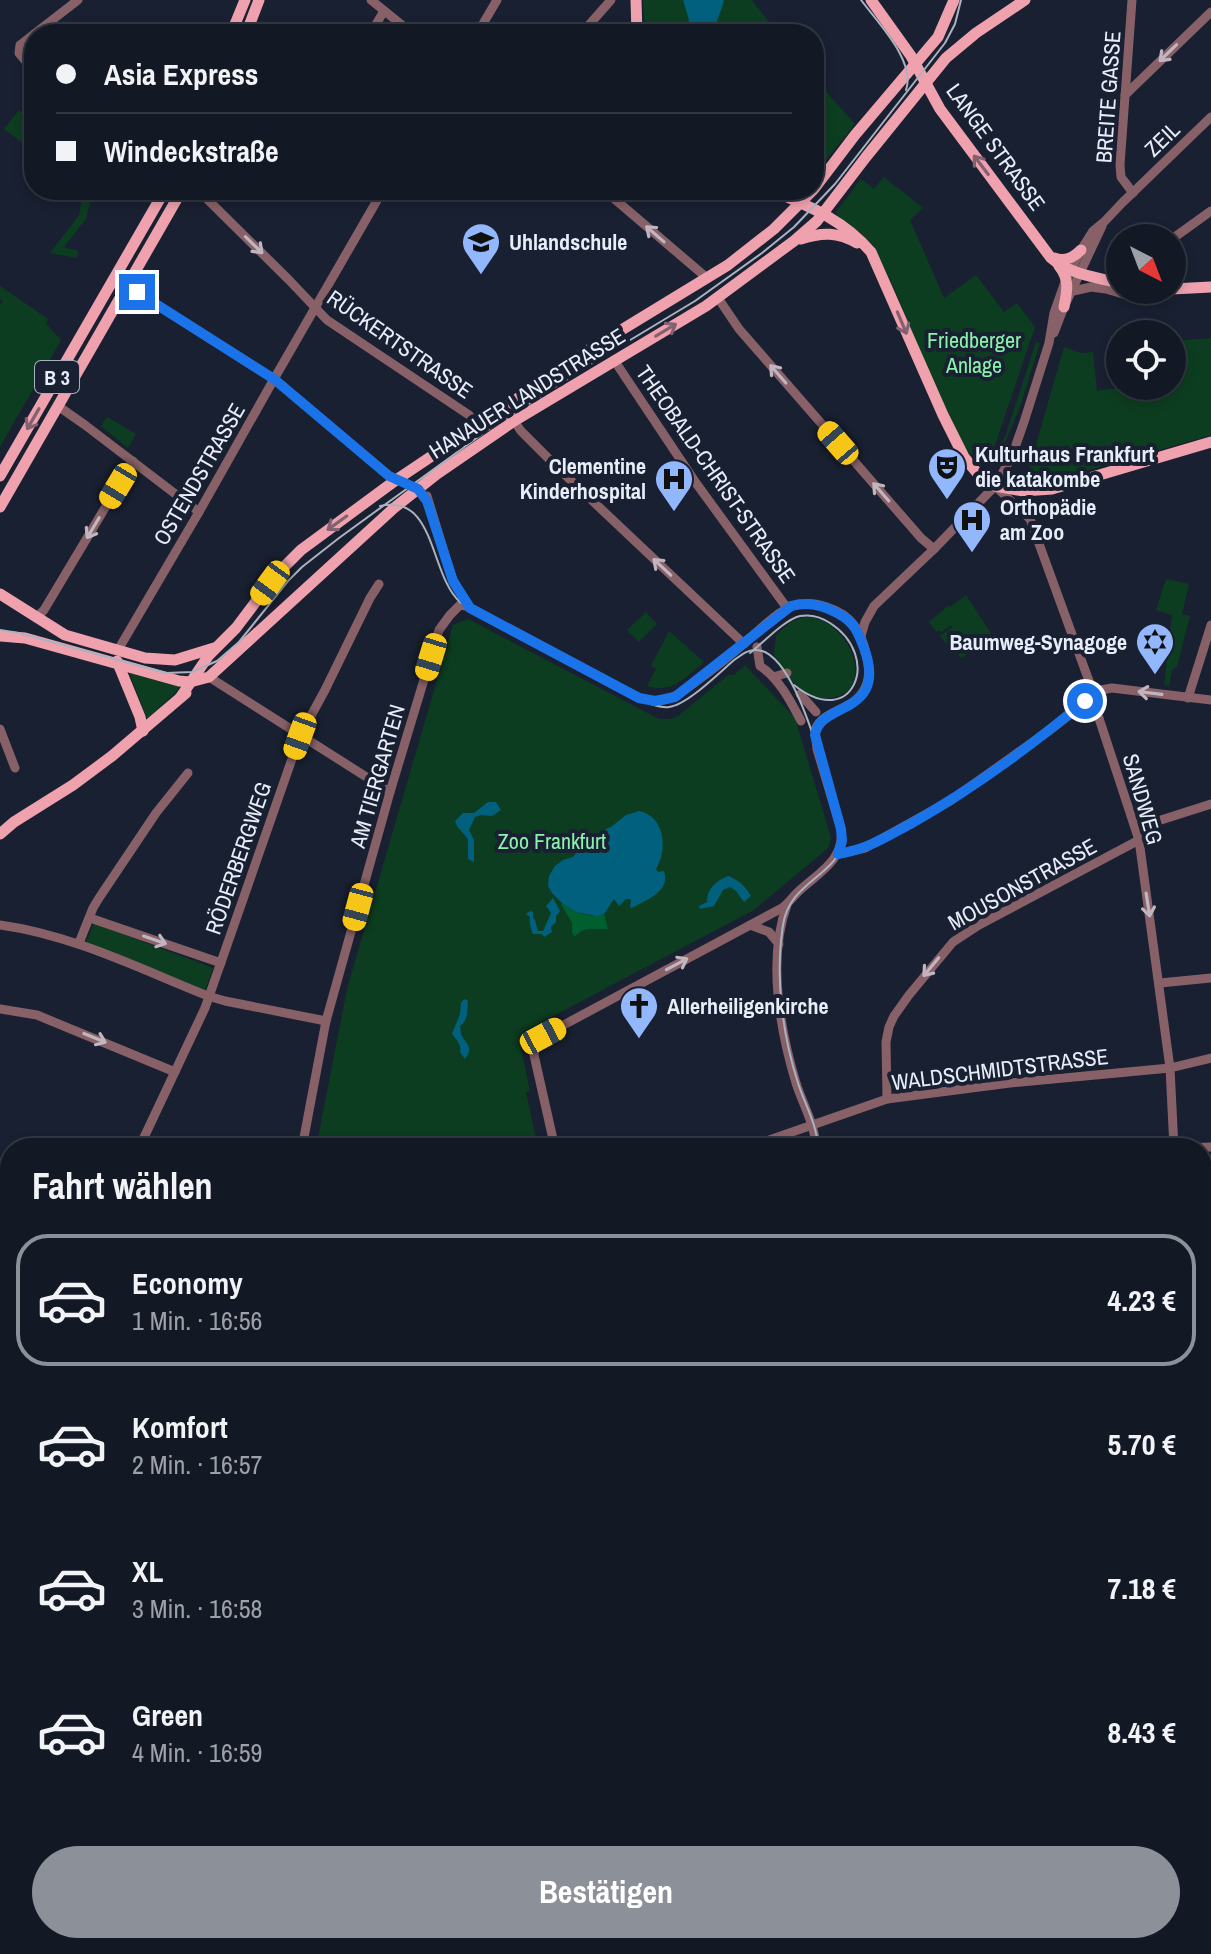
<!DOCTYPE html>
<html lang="de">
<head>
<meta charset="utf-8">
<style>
	:root { --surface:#131825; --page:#202532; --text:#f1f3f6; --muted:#9da0a7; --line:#323742; --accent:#8c9099 }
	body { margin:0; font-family:"Archivo Narrow",sans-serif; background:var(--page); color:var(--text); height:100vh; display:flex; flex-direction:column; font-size:30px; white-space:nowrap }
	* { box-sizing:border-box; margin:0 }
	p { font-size:26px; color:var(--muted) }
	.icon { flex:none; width:44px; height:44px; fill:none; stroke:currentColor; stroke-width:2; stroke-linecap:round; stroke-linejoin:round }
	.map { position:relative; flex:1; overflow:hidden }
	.drawer { position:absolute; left:0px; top:1138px; width:1212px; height:816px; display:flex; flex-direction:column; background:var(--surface); border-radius:32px 32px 0 0; box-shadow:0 4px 12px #0003,0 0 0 2px var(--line) }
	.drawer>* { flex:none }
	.guide { position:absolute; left:24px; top:24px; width:800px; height:176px; border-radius:32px; box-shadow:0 4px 12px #0003,0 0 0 2px var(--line); display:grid; align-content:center; height:176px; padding:0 32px; background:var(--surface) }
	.needle { width:52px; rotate:138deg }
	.fabs { position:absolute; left:1106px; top:224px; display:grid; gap:16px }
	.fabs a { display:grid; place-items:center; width:80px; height:80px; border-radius:50%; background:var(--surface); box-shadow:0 4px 12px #0003,0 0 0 2px var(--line); font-size:40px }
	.end { position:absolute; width:36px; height:36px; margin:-18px; border:10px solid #1a73e8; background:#fff; box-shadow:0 0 0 4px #fff }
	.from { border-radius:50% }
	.car { position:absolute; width:24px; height:48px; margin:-24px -12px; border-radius:10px; box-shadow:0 0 6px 2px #0007; background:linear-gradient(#f5c518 24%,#345 0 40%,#f5c518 0 76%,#345 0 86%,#f5c518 0) }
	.guide b { display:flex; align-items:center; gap:28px; height:76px; font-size:30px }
	.guide b+b { border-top:2px solid var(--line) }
	.guide i { width:20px; height:20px; background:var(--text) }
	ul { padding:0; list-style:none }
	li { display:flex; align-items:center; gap:24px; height:132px; margin:0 16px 12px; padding:0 16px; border:4px solid transparent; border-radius:32px }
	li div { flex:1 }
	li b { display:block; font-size:30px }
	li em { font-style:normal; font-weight:700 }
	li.selected { border-color:var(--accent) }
	li>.icon { width:72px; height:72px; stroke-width:1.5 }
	h2 { padding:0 32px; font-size:36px; line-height:96px }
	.action { display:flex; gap:16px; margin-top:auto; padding:16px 32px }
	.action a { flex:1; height:92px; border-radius:48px; background:var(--accent); color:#fff; font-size:32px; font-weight:700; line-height:92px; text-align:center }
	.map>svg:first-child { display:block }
	.green { fill:#0d3d20 }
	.forest { fill:#005f2f }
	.water { fill:#00607d }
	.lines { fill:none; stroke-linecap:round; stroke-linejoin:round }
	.minor { stroke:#876167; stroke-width:9 }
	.major { stroke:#efa2ae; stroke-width:11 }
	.tram { stroke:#abb2bf; stroke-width:2 }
	.oneway { stroke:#c1b5bf }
	.oneway2 { stroke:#846170 }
	.route { stroke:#1a73e8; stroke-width:10 }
	.labels { text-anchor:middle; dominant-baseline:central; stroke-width:8; stroke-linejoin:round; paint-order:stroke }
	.shield { fill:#192031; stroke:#a9b0bd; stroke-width:2 }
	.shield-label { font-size:20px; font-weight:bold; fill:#e7edf9 }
	.street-label { font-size:22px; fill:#e7edf9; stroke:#192031 }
	.poi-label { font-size:22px; font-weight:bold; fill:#e7edf9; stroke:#192031; text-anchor:start }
	.park-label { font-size:22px; fill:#8af2ab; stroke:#192031 }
</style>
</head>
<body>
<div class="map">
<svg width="1211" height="1954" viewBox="0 0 1211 1954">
	<rect width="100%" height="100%" fill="#192031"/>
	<g class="green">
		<path d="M643,0H752L778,34H645Z"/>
		<path d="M814,78L855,124L814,175Z"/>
		<path d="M19,110L34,122V152L4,129Z"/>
		<path d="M884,177L923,208L910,220L944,298L976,275L1004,312L1017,303L1035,327L993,451L983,463L966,451L932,379L894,288L874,246L863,235L837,215L836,212L861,179L874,189Z"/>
		<path d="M84,190H93L86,219L64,247L78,251L77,258L50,253L79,215Z"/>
		<path d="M0,286L48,319L46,324L61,340L0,447V306L3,300H0Z"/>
		<path d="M1211,338V435L1058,479L1057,482L1035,485L1025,483L1064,347L1081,353L1093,352L1097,391L1128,386H1172V341Z"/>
		<path d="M1036,342L1040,343L1020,407L1001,452L999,450L1006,434Z"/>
		<path d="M107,417L136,434L128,448L101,426Z"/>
		<path d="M1166,579L1189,584L1182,614L1190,616L1177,667L1172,670L1169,686L1164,685L1172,615L1156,610Z"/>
		<path d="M966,595L992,635L978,646V648L961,658L954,650L953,652L940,636L953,627L951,625L942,632L939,630L937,632L929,622L948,606L950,607Z"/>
		<path d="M646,612L657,624L639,642L627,630Z"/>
		<path d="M804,617C848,615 881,693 829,698C817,700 804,693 796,685C787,677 781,664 774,655L776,635L791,622Z"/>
		<path d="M468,619L659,719H670L678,716L728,675H734L745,665L795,718L829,831L831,839L828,848L754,910L523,1032L520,1044L530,1091L526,1092L538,1148H316L347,989L453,625Z"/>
		<path d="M669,631L704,662C686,677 672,694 647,686L656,669L651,666Z"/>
		<path d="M128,669L179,686L178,690L147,719Z"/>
		<path d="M94,923L213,968L205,990L86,943Z"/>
	</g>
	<path class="forest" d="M561,904H563C574,912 591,919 604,914L608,929C596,930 584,925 575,937L572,933V923Z"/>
	<g class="water">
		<path d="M683,0H724C722,12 714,21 716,34H684L689,20Z"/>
		<path d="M488,802H496L501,810L492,816L481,815L475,817L469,830L474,840V862L468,859V839L457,826L455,821L463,813H474Z"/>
		<path d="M639,811C665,816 668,850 656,869L658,872L664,871C671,892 647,899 632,908L630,907L631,901L630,899H626L619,906L614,899L604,914L597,916L576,912L563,904L552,893L548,886L549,876L555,866L563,860L573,857L580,848L587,844L593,835L611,827L626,815Z"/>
		<path d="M728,876C739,880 745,886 751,896L744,902L736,891L730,887L723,890L714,906L700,909L699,906L707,902C707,888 716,881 728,876Z"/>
		<path d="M553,898L560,911L556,916V922L551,927L552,932L544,937L542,934H533C531,930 529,922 530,917L526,914L530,911L533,912V918L535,920L538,931H543L551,913L546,906Z"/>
		<path d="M465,999L468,1001C467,1010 469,1020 460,1026C461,1029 460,1033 462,1036C467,1045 474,1047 465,1059L460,1052C462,1045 456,1039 452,1034L460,1014L461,1002Z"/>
	</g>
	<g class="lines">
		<g class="minor">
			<path d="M371,0L413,34"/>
			<path d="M1132,0L1120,165L1121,177L1133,193"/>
			<path d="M370,34L384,11"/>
			<path d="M477,34L497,0"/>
			<path d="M581,34L611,0"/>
			<path d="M34,71L19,53L20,45L78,0"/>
			<path d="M1125,95L1211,12"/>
			<path d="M198,190L289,280L327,320L469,415L478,425"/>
			<path d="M345,190L369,192L380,196"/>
			<path d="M604,190L707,278"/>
			<path d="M1172,239L1211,211"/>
			<path d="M114,278L274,379L389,476L418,489L427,501"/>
			<path d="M1069,292L1091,287L1106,289L1123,294L1143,290"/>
			<path d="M718,298L739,329L921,538L934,549"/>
			<path d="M1054,333L1064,307L1102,226"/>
			<path d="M614,360L696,483L787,608"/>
			<path d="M58,406L85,425L199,512"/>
			<path d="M514,421L521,431L563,473L744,644"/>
			<path d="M995,486L1030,519L1089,681L1092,697L1139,840L1170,1068L1174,1148"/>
			<path d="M427,496L453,581L470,608"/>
			<path d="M36,618L44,610L133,461"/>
			<path d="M861,636L865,622L874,606L934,549L995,486L1012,456L1024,422L1049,343L1054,313L1065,282L1081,250L1093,231L1104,222L1122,203L1211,117"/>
			<path d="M757,647L760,666C779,678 791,702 801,721"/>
			<path d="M118,650L199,512L274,379L383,190"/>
			<path d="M209,677L390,792"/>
			<path d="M773,677L787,673"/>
			<path d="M800,694L816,712"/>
			<path d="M1188,698L1211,625"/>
			<path d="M0,729L15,768"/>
			<path d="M1136,828L1211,804"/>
			<path d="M838,854L865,848L950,801L1054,727L1092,697L1101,690L1112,688L1211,700"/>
			<path d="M787,905C767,959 780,1030 796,1083C803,1105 815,1124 816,1148"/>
			<path d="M90,918L221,963"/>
			<path d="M0,925C73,935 140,969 208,996L225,1001L326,1021"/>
			<path d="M750,925L769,932L779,944"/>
			<path d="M79,943L93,908L99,898L156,813L188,773"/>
			<path d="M1160,983L1211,978"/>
			<path d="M0,1009L37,1015L175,1072"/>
			<path d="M887,1099L886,1042L889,1027L894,1016L909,995L953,942L979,925L1139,840"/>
			<path d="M139,1148L205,1008L300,736L325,690L370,598L379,584"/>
			<path d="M302,1148L326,1021L390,792L439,630L450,615L460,605L466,606L639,698C652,702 665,702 677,695C699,680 720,664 740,647C755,635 775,612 793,606C812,599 842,609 854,625C864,638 872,668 867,683C858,712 824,707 815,730L817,749L841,829C845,859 820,872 800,890C793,896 789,903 782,908L543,1036L536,1043L534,1055L555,1148"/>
			<path d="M746,1148L887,1099L1010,1083L1170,1068L1211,1058"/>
			<path d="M1182,1148L1211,1147"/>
			<path d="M1202,1201L1211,1202"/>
			<path d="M1202,1320H1211"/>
			<path d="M0,1436L10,1416"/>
			<path d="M0,1530L10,1535"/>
			<path d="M0,1629L10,1604"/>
			<path d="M0,1718L10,1720"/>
			<path d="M0,1816L10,1817"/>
			<path d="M0,1859L10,1860"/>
			<path d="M1202,1884L1211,1886"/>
			<path d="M411,1944L421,1954"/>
			<path d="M204,1954L205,1944"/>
			<path d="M352,1954L354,1944"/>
			<path d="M835,1954L848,1944"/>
			<path d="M965,1954V1944"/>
			<path d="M1140,1954V1944"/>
			<path d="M1207,1954L1211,1930"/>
		</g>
		<g class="major">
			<path d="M636,0L637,34"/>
			<path d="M871,0L911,56L940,109L1051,258C1069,274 1098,278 1120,283"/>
			<path d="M231,34L245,0"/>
			<path d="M246,34L259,0"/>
			<path d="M814,189L855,135L938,37L954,0"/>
			<path d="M771,190C809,206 844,220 871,252L943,415L964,457L978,474L995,486L1023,491L1052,489L1211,442"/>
			<path d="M801,239C822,232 838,232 857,243"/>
			<path d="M1054,258C1065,262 1073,258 1081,250"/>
			<path d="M1059,266C1070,279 1067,292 1064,307"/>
			<path d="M1172,289L1211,287"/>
			<path d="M1156,290H1160"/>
			<path d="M0,476L165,190"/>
			<path d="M0,507L182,190"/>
			<path d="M0,594L65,635L145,658L175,660L214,648"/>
			<path d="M0,636L25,638L179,681L190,682L209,677L394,508L437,474L514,421L706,306L794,241L817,221L866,157L946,58L976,33L1025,0"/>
			<path d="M117,661L140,717L143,731"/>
			<path d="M180,698L209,655L236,628L276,575L301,550L396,480L551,376L587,351L728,265L774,229L813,190"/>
			<path d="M0,834L14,822L73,785L112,756L186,693"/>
			<path d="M0,1340L10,1351"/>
			<path d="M0,1376L10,1385"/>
			<path d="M1202,1583L1211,1585"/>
			<path d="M1202,1608L1211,1609"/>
			<path d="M606,1954L607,1944"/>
			<path d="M647,1954L649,1944"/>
		</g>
		<g class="tram">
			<path d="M861,0C878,23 916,61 906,90"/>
			<path d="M380,506C436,493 429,574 460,602L651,704C657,706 663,708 669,707C687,705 719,673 733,661C740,656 746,650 755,650C790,648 816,745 825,772C831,793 840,815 843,837C841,876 790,879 783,925C775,977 782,1033 798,1083C805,1105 817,1124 818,1148"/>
			<path d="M0,630L19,633L166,673L192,672L217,661L239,642L288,581L302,567L339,538L485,432L597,360L695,301L762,253L794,227L835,184L945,43L955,24L961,0"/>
			<path d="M750,653C764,642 784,620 800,616C811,614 821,617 830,623C883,657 853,732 794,685"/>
			<path d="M623,1954L625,1944"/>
		</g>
	</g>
	<defs><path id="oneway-shaft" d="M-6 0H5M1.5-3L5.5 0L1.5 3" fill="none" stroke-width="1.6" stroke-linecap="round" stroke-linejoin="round" transform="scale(2)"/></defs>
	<g class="oneway">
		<use href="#oneway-shaft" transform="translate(1168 53) rotate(136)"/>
		<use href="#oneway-shaft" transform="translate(655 234) rotate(-139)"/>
		<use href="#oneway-shaft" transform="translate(254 245) rotate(44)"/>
		<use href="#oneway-shaft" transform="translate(778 374) rotate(-131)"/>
		<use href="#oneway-shaft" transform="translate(881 492) rotate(-131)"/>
		<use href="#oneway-shaft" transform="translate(93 528) rotate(121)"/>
		<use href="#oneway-shaft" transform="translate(662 567) rotate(-137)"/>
		<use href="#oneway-shaft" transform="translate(1150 693) rotate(-173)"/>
		<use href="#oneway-shaft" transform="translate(1148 905) rotate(81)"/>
		<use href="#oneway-shaft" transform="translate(155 940) rotate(19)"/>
		<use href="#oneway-shaft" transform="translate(677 964) rotate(-28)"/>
		<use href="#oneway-shaft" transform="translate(931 967) rotate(130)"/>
		<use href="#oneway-shaft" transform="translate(95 1038) rotate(22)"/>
	</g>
	<g class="oneway2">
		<use href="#oneway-shaft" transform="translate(981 165) rotate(-127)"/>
		<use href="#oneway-shaft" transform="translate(902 323) rotate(67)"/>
		<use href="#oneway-shaft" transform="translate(666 330) rotate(-31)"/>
		<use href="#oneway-shaft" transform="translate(33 419) rotate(120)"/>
		<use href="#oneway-shaft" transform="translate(337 523) rotate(144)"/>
	</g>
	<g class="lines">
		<path class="route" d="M137,292L274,379L389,476L418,489L427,501L453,581L470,608L639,698L655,701L675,697L791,606C808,601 823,605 839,614C854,622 858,632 864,648C889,716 819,701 815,735L841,829L842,841L838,854C868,849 886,837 912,823C974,788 1031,746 1085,701"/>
	</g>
	<defs>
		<g id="school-pin" transform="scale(2)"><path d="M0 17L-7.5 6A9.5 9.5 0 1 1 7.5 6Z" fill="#93b7fd" stroke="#192031"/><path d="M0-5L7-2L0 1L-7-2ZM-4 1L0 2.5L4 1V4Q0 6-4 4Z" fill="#111"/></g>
		<g id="theatre-pin" transform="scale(2)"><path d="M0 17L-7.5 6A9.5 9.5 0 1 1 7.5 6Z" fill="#93b7fd" stroke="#192031"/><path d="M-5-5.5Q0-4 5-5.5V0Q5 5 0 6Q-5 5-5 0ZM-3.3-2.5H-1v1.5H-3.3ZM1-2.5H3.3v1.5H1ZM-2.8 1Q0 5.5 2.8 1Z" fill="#111"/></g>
		<g id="hospital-pin" transform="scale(2)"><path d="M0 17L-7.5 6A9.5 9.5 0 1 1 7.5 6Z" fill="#93b7fd" stroke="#192031"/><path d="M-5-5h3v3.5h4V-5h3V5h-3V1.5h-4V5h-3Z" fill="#111"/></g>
		<g id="synagogue-pin" transform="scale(2)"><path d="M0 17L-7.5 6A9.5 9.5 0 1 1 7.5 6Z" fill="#93b7fd" stroke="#192031"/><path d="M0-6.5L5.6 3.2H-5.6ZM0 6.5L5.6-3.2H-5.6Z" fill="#111"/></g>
		<g id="church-pin" transform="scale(2)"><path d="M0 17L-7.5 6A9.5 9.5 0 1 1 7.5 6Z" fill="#93b7fd" stroke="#192031"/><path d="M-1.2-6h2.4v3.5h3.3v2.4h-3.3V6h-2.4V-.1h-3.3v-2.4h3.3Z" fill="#111"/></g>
	</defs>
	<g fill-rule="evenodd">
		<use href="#school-pin" x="481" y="242"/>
		<use href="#theatre-pin" x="947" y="467"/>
		<use href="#hospital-pin" x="674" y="479"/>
		<use href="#hospital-pin" x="972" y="520"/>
		<use href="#synagogue-pin" x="1155" y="642"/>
		<use href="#church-pin" x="639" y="1006"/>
	</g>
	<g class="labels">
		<rect class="shield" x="35" y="361" width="44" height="32" rx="6"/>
		<g class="shield-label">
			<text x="57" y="377">B 3</text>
		</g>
		<g class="street-label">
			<text transform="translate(1108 97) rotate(-86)">BREITE GASSE</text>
			<text transform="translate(1162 139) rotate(-44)">ZEIL</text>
			<text transform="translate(996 147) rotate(54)">LANGE STRASSE</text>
			<text transform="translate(400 344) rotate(35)">RÜCKERTSTRASSE</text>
			<text transform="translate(527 393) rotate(-32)">HANAUER LANDSTRASSE</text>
			<text transform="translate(199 474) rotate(-60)">OSTENDSTRASSE</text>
			<text transform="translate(716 474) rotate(55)">THEOBALD-CHRIST-STRASSE</text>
			<text transform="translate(377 776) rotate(-74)">AM TIERGARTEN</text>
			<text transform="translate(1143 799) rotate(74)">SANDWEG</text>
			<text transform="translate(238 858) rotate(-71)">RÖDERBERGWEG</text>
			<text transform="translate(1022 884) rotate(-29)">MOUSONSTRASSE</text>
			<text transform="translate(1000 1069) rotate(-7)">WALDSCHMIDTSTRASSE</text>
		</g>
		<g class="poi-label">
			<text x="509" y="242">Uhlandschule</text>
			<text x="975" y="454">Kulturhaus Frankfurt<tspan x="975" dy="25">die katakombe</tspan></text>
			<text x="646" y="466" text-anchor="end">Clementine<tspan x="646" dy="25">Kinderhospital</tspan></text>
			<text x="1000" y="507">Orthopädie<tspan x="1000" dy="25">am Zoo</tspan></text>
			<text x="1127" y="642" text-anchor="end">Baumweg-Synagoge</text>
			<text x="667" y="1006">Allerheiligenkirche</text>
		</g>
		<g class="park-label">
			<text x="974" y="340">Friedberger<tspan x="974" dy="25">Anlage</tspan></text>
			<text x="552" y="841">Zoo Frankfurt</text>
		</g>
	</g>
</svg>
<div class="fabs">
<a><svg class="needle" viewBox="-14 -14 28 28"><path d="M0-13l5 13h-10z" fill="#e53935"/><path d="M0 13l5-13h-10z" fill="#9da0a7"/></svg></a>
<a><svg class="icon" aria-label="locate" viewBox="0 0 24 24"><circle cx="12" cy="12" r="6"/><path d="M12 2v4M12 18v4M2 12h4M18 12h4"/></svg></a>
</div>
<i class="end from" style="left:1085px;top:701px"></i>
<i class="end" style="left:137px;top:292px"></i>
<i class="car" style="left:838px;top:443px;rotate:319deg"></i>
<i class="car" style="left:118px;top:486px;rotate:211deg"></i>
<i class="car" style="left:270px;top:583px;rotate:216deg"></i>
<i class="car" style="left:431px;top:657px;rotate:197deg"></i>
<i class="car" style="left:300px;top:736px;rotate:200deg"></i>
<i class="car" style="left:358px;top:907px;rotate:195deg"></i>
<i class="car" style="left:543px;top:1036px;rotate:62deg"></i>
<div class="guide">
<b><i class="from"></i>Asia Express</b>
<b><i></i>Windeckstraße</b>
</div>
<section class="drawer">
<h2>Fahrt wählen</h2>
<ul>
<li class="selected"><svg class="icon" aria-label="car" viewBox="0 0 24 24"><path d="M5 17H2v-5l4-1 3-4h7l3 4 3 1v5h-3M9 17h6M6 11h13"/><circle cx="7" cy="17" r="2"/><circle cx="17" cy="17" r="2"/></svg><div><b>Economy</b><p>1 Min. · 16:56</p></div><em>4.23 €</em></li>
<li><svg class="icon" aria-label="car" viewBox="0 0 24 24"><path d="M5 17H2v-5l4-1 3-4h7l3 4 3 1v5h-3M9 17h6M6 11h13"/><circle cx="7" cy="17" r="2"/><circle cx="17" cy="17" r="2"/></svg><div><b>Komfort</b><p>2 Min. · 16:57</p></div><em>5.70 €</em></li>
<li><svg class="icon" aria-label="car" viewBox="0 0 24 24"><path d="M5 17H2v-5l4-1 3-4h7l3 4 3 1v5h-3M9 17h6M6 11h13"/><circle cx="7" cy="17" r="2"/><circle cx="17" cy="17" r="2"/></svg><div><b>XL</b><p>3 Min. · 16:58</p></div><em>7.18 €</em></li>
<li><svg class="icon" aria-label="car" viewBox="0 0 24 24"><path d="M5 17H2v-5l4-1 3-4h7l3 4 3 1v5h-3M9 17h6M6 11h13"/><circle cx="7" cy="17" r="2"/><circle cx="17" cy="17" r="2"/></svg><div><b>Green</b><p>4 Min. · 16:59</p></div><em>8.43 €</em></li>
</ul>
<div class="action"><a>Bestätigen</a></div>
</section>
</div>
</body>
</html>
